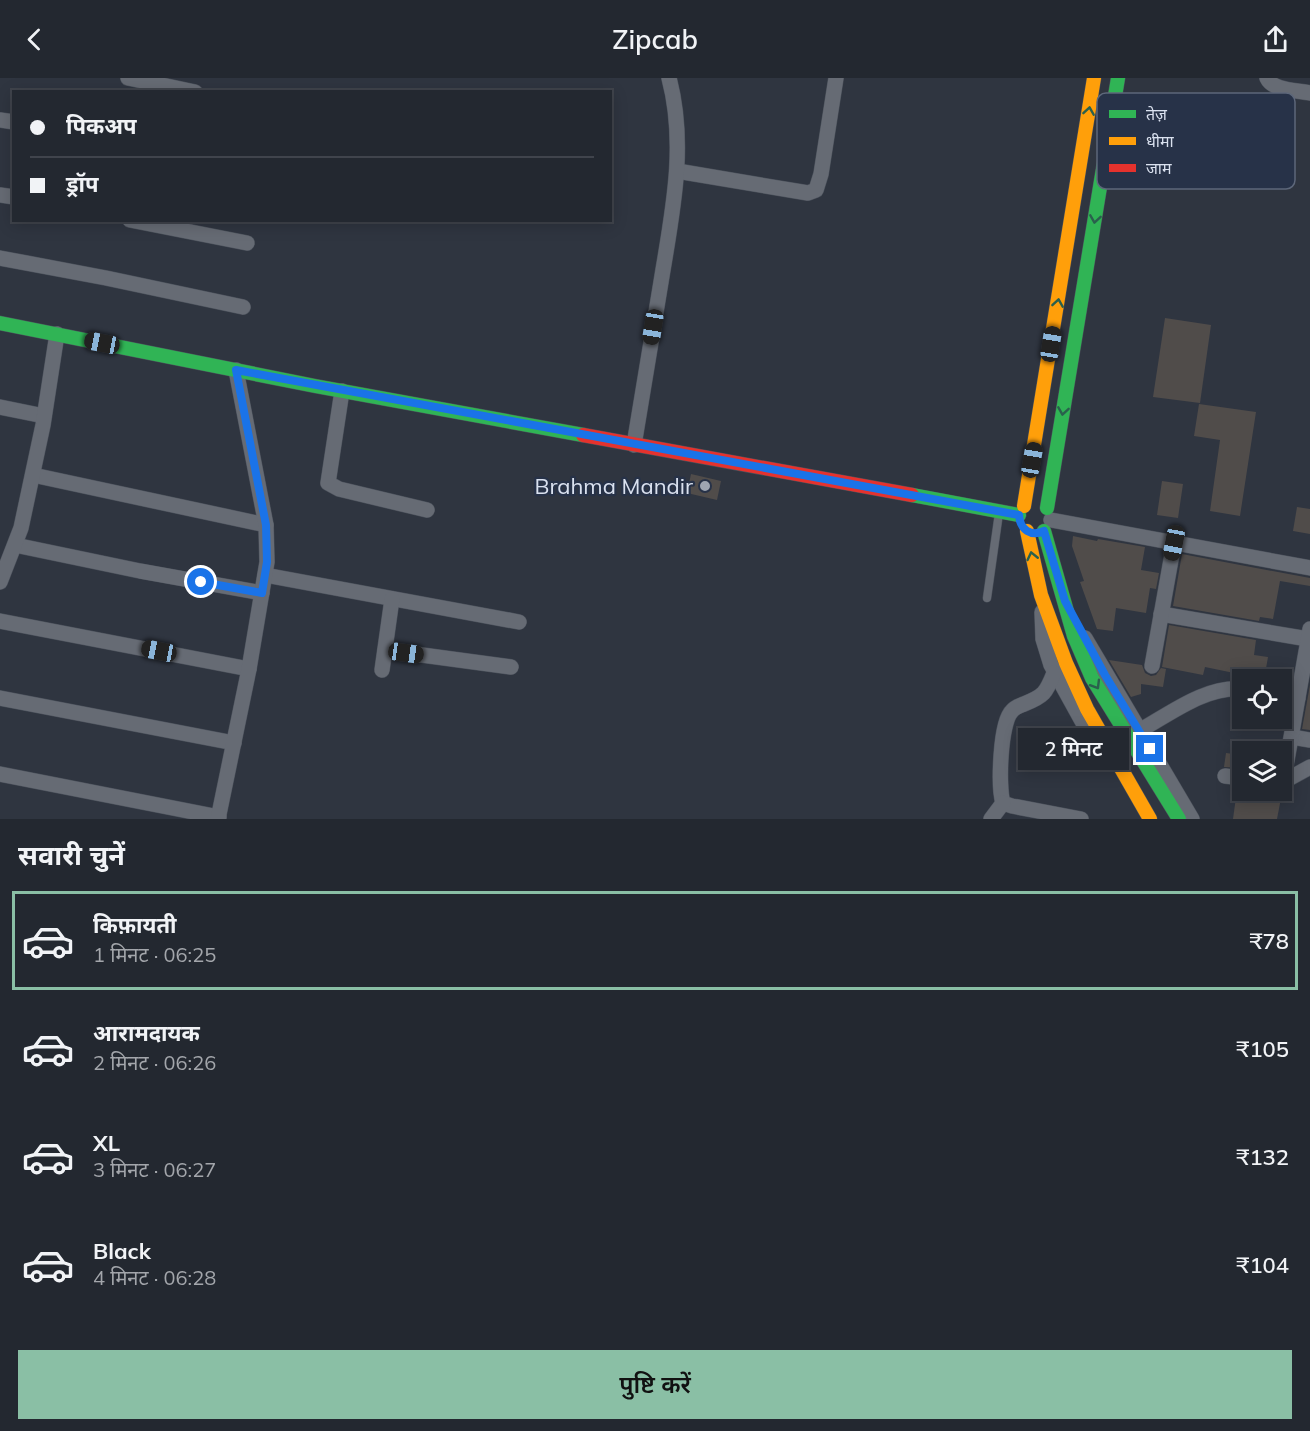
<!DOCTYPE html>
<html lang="hi">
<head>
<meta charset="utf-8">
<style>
	:root { --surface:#232830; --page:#2b3038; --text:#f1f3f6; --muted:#a3a6ab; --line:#40444c; --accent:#8abfa5 }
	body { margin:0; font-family:Mulish,"Noto Sans Devanagari",sans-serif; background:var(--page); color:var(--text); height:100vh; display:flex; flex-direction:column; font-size:22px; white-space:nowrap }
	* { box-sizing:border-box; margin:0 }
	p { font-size:20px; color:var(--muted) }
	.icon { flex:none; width:33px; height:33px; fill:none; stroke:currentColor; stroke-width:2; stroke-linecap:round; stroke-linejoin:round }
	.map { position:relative; height:741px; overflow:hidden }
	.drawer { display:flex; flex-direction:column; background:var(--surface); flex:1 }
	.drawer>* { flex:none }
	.banner { position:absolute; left:12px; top:12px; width:600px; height:132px; border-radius:0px; box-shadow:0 3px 15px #0003,0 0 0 2px var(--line); display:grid; align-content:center; height:132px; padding:0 18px; background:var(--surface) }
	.fabs { position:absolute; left:1232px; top:591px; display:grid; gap:12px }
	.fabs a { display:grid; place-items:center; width:60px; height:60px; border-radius:0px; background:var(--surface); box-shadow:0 3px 15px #0003,0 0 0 2px var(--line); font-size:30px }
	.end { position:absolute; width:27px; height:27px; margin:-14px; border:8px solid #1a73e8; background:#fff; box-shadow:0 0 0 3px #fff }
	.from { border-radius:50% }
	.bubble { position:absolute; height:42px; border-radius:0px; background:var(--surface); box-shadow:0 3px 15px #0003,0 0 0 2px var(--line); font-size:20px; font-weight:600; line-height:42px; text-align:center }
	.car { position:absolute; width:18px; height:36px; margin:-18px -9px; border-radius:8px; box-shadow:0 0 4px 2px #0007; background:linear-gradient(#222 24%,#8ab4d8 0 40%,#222 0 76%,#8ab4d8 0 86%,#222 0) }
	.banner b { display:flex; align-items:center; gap:21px; height:57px; font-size:22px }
	.banner b+b { border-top:2px solid var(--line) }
	.banner i { width:15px; height:15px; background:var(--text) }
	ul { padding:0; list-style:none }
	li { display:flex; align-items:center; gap:18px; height:99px; margin:0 12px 9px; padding:0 6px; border:3px solid transparent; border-radius:0px }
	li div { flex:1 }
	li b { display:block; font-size:22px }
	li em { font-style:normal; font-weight:600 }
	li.active { border-color:var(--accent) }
	li>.icon { width:54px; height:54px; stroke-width:1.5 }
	h2 { padding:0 18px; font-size:27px; line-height:72px }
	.cta { display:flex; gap:12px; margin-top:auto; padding:12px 18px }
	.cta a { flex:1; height:69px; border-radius:0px; background:var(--accent); color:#111; font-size:24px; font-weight:600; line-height:69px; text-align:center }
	header { display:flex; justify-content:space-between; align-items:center; height:78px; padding:0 18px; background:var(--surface); font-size:27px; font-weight:600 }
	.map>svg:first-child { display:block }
	.building { fill:#504c4a }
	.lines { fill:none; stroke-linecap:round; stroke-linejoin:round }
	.lane-casing { stroke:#4b515b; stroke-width:9 }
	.street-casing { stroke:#4b515b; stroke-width:16 }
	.fast-casing { stroke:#4b515b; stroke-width:15 }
	.slow-casing { stroke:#4b515b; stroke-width:15 }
	.jam-casing { stroke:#4b515b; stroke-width:15 }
	.lane { stroke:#666b74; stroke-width:8 }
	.street { stroke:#666b74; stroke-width:15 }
	.fast { stroke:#30b455; stroke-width:14 }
	.slow { stroke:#ff9f0a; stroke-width:14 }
	.jam { stroke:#e5322d; stroke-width:14 }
	.oneway { stroke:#2a604d }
	.route { stroke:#1a73e8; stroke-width:8 }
	.poi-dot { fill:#9ea5b2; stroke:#273248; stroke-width:2 }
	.labels { text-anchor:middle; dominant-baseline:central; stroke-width:4.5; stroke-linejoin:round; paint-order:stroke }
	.poi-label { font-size:22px; fill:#dae1ef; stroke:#273248; text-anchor:end }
	.key { fill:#273248; stroke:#5d677a; stroke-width:1.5 }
	.key-label { font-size:16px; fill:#dae1ef }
</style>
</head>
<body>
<header><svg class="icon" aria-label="back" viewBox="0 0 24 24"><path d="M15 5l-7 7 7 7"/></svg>Zipcab<svg class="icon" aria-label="share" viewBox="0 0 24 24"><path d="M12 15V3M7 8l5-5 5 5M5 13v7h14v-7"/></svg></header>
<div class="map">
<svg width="1310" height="741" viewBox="0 0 1310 741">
	<rect width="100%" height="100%" fill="#2f3540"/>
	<g class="building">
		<path d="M1165,240L1211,247L1200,325L1153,319Z"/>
		<path d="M1199,326L1256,334L1240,438L1210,433L1220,362L1194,358Z"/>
		<path d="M691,396L721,403L717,422L687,415Z"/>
		<path d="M1162,403L1183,406L1178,440L1157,437Z"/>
		<path d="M1297,429L1310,431V456L1293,453Z"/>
		<path d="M1073,458L1097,463L1098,461L1145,469L1141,492L1159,495L1156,511L1150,510L1146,535L1116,530L1113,553L1097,551L1080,504L1084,503L1072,468Z"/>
		<path d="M1182,476L1310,500V508L1280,503L1273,541L1260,539L1259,543L1173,528Z"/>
		<path d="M1169,547L1256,562L1254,577L1268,579L1264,602L1233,600L1234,595L1205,589L1203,597L1162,589Z"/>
		<path d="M1109,582L1142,587L1145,595L1151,598L1156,597L1161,590L1166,591L1163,609L1141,606V616L1131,619Z"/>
		<path d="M1310,607V652L1302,651Z"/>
		<path d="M1226,675L1242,677L1241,690L1224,689Z"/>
		<path d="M1237,712H1275L1282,715L1277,741H1233Z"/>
	</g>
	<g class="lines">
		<g class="lane-casing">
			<path id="lane" d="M987,520L999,435"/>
		</g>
		<g class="street-casing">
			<g id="street">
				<path d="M128,0L195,14"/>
				<path d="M1267,0C1273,13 1297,12 1310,15"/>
				<path d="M0,42L14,44"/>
				<path d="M677,93L808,115L816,112L821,96L836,0"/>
				<path d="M0,117L14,119"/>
				<path d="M130,142L247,165"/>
				<path d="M0,180L106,200L243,229"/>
				<path d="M342,313L328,405L339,411L427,432"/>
				<path d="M0,329L44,338"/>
				<path d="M634,367C643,312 652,258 661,204C672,136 687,68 669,0"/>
				<path d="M33,397L266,447"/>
				<path d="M1051,442L1310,490"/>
				<path d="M15,467L140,493L262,515"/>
				<path d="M265,497L519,544"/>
				<path d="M0,504L21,450L43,347L57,256"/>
				<path d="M1042,534L1043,561L1051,587L1083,645"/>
				<path d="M1161,536L1308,561"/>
				<path d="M0,543L249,591"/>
				<path d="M1085,560L1192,741"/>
				<path d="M385,572L511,589"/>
				<path d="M1152,588L1174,465"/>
				<path d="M382,592L392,521"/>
				<path d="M1054,595C1046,615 1044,618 1024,626C1019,628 1015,629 1012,633C1000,644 998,709 1003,725L1012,728L1081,741"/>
				<path d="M1281,617L1298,620"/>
				<path d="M0,620L234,665"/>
				<path d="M1139,653C1170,636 1205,608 1242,611"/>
				<path d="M1292,659L1310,662"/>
				<path d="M0,696L219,739"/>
				<path d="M1225,698L1242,700"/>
				<path d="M1281,705L1310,689"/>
				<path d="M1283,705L1310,551"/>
				<path d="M218,741L249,591L267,484L266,447L236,292"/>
				<path d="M991,741L1003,725"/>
			</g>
		</g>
		<g class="fast-casing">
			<g id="fast">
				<path d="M0,245L315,308L583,357"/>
				<path d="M912,417L1019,437"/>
				<path d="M1047,430L1118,0"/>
				<path d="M1044,453L1074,558L1092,600L1179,741"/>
			</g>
		</g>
		<g class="slow-casing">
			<g id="slow">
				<path d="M1024,428L1094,0"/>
				<path d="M1027,453L1041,517L1066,585L1087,631L1150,741"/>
			</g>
		</g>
		<g class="jam-casing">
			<path id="jam" d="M583,357L912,417"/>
		</g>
		<use href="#lane" class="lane"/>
		<use href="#street" class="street"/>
		<use href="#fast" class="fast"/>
		<use href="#slow" class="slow"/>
		<use href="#jam" class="jam"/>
	</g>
	<defs><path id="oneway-chevron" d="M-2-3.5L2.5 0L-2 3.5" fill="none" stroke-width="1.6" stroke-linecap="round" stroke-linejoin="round" transform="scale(1.5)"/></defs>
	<g class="oneway">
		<use href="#oneway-chevron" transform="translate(1089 33) rotate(-81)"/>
		<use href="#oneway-chevron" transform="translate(1095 141) rotate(99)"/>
		<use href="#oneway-chevron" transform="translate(1058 225) rotate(-81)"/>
		<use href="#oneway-chevron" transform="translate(1063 333) rotate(99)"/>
		<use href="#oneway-chevron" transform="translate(1032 478) rotate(-103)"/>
		<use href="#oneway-chevron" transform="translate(1096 607) rotate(59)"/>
	</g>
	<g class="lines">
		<path class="route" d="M201,504L262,515L267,484L266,447L236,292L1019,437C1020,452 1031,459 1044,453L1065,523L1105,597L1150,671"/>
	</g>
	<circle class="poi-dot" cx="705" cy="408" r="6"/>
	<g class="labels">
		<g class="poi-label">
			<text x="693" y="408">Brahma Mandir</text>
		</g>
	</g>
	<rect x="1097" y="15" width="198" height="96" rx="9" class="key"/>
	<rect x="1109" y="32" width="27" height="8" fill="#30b455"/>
	<rect x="1109" y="59" width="27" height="8" fill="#ff9f0a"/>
	<rect x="1109" y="86" width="27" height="8" fill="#e5322d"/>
	<g class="key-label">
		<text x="1146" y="42">तेज़</text>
		<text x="1146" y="69">धीमा</text>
		<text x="1146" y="96">जाम</text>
	</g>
</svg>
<div class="fabs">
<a><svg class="icon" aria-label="locate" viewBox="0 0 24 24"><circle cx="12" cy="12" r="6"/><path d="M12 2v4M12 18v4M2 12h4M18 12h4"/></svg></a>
<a><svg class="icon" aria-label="layers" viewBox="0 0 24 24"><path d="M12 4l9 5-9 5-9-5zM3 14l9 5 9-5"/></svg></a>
</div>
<i class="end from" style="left:201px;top:504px"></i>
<i class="end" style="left:1150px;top:671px"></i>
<div class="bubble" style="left:1018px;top:650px;width:111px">2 मिनट</div>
<i class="car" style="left:653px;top:249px;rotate:189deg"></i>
<i class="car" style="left:102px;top:265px;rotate:281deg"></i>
<i class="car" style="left:1051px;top:266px;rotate:9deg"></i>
<i class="car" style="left:1032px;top:382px;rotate:10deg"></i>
<i class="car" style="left:1174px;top:465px;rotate:191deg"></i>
<i class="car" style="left:159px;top:573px;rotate:281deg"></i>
<i class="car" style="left:406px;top:575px;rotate:98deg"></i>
<div class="banner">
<b><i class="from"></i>पिकअप</b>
<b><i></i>ड्रॉप</b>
</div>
</div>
<section class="drawer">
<h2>सवारी चुनें</h2>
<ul>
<li class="active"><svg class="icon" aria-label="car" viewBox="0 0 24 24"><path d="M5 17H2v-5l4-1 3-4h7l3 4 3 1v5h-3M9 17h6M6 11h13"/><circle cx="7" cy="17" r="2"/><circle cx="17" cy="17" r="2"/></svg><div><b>किफ़ायती</b><p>1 मिनट · 06:25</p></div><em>₹78</em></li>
<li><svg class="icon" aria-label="car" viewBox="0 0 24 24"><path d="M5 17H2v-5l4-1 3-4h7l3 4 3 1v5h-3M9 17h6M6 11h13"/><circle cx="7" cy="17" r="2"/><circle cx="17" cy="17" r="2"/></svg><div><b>आरामदायक</b><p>2 मिनट · 06:26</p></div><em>₹105</em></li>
<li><svg class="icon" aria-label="car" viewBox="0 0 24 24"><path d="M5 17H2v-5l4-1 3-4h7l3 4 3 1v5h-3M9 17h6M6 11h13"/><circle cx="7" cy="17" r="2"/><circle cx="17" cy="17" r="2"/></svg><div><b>XL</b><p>3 मिनट · 06:27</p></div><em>₹132</em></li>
<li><svg class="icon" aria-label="car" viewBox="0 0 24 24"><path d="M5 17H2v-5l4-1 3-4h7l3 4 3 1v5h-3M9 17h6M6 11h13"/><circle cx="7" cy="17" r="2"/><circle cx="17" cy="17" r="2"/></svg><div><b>Black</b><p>4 मिनट · 06:28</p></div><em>₹104</em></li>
</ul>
<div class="cta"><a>पुष्टि करें</a></div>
</section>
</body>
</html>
